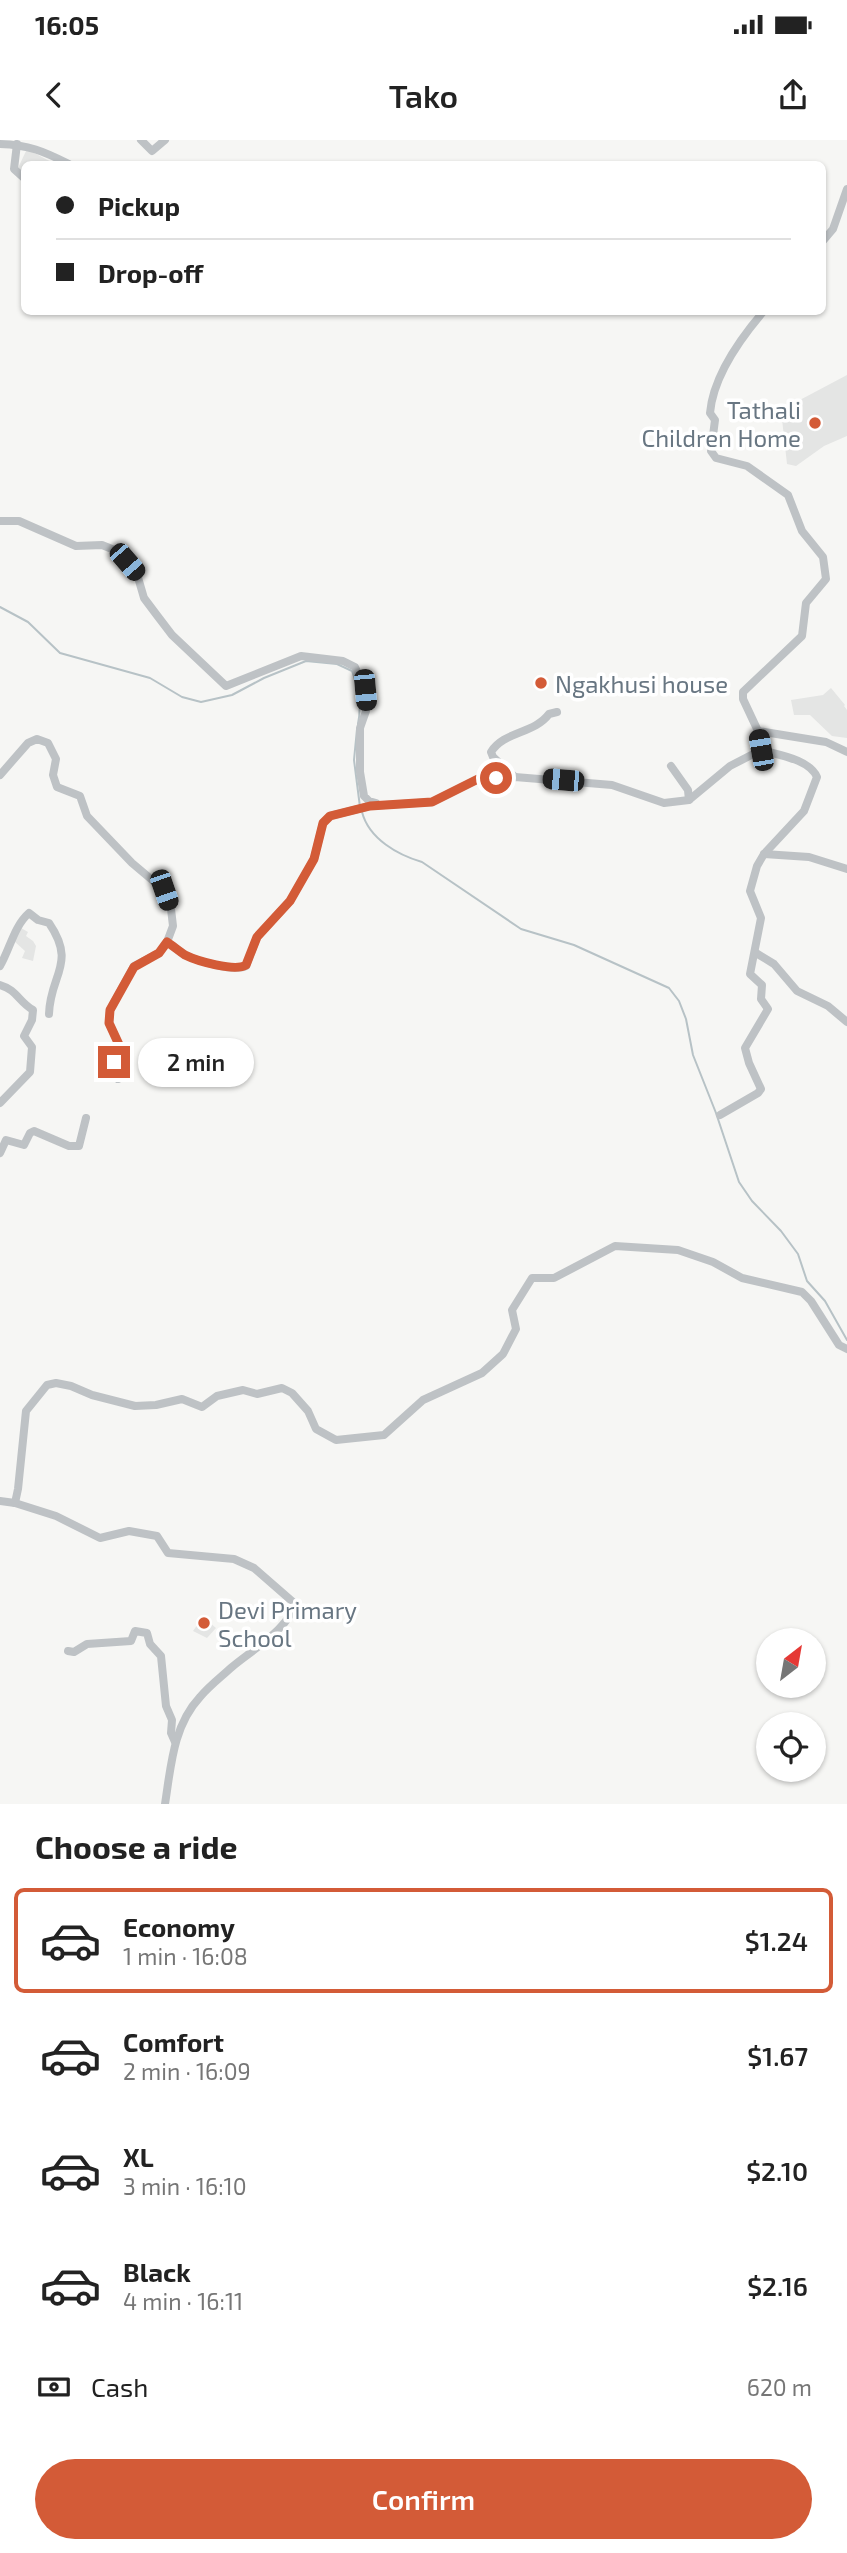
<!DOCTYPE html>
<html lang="en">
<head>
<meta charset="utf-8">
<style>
	:root { --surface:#fff; --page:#f6f6f6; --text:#222; --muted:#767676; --line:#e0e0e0; --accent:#d35b37 }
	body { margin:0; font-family:"Exo 2",sans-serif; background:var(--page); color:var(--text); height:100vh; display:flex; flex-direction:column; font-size:26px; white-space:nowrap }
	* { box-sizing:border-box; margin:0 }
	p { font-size:23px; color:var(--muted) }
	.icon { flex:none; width:38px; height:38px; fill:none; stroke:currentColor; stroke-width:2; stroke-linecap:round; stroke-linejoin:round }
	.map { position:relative; height:1664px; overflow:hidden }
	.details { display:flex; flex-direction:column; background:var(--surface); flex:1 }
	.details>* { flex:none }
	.top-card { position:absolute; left:21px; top:21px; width:805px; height:154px; border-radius:10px; box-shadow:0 2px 5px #0004; display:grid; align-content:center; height:154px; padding:0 35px; background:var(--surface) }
	.needle { width:46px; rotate:31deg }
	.tools { position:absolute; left:756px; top:1488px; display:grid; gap:14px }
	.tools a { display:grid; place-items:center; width:70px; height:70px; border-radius:50%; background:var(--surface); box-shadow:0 2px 5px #0004; font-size:35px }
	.end { position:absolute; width:32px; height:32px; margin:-16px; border:9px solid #d35b37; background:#fff; box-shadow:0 0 0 4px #fff }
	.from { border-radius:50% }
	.bubble { position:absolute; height:49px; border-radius:24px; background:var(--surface); box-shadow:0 2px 5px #0004; font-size:23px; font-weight:600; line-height:49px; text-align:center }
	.car { position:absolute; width:21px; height:42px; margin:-21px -10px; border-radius:9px; box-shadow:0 0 5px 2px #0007; background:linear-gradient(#222 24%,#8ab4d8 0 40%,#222 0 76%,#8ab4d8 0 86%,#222 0) }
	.top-card b { display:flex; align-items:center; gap:24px; height:66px; font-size:26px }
	.top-card b+b { border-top:2px solid var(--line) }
	.top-card i { width:18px; height:18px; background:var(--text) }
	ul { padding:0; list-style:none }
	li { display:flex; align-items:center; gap:21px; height:105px; margin:0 14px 10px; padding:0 21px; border:4px solid transparent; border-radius:10px }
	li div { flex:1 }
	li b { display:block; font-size:26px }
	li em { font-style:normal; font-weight:600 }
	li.active { border-color:var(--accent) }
	li>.icon { width:63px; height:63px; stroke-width:1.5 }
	h2 { padding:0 35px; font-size:32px; line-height:84px }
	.pay { display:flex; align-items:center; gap:18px; height:77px; padding:0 35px; font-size:26px }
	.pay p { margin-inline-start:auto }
	.button { display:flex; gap:14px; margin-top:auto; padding:14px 35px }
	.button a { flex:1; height:80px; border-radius:42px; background:var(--accent); color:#fff; font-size:28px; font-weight:600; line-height:80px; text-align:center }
	.status { display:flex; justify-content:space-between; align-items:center; height:49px; padding:0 35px; background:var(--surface); direction:ltr }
	.status svg { height:19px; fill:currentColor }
	header { display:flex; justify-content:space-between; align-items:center; height:91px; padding:0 35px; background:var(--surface); font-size:32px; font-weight:600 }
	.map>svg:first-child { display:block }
	.built { fill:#e4e5e4 }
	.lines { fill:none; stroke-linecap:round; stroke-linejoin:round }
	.stream { stroke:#b7c2c6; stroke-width:2 }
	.street { stroke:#bec2c5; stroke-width:8 }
	.route { stroke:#d35b37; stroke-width:9 }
	.poi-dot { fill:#d35b37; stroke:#fff; stroke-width:2.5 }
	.labels { text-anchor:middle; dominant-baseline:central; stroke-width:7; stroke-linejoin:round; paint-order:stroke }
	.poi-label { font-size:24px; fill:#687682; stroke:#fff; text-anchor:start }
</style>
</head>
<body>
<div class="status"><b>16:05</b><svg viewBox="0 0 49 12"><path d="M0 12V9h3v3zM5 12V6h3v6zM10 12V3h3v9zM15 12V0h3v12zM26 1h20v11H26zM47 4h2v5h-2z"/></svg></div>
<header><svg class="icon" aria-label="back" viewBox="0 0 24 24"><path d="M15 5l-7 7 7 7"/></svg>Tako<svg class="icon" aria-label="share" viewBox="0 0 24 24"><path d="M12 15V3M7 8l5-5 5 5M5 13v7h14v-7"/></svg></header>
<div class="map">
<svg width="847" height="1664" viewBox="0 0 847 1664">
	<rect width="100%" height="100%" fill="#f6f6f4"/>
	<g class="built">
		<path d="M27,9L55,24H24V34L17,30Z"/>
		<path d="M847,235V296L824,306L796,326L787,324L781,270Z"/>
		<path d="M831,548L845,565L844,566L847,570V598L832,596L810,575H794L791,560L823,555Z"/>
		<path d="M21,788L28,792L26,796L33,801L36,806L33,821L22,818L25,811L14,801Z"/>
		<path d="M203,1477L216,1488L207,1498L193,1491Z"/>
	</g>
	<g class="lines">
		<g class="stream">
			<path d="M0,467L28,482L60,513L150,538L182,557L201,562L232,555L264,538L306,521L337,524L352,531C359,549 362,565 358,584"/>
			<path d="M357,589L354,620L360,667"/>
			<path d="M362,672C369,699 398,715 422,722L521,789L574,805L669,848L679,861L686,879L693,915L716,973L739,1042L752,1061L781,1091L798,1114L807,1141L825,1161L847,1200"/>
		</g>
		<g class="street">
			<path d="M141,0L152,11L165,0"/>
			<path d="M0,4C29,5 43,11 69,24"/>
			<path d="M17,4L14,29L24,38"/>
			<path d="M822,102L833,89L847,49"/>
			<path d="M0,381H19L76,406L102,405L117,411L137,434L144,458L156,474L172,495L226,546L301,516L343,521L355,527L365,550L366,571L360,588V632L364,656L369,661L376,663"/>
			<path d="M758,591L826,602L847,612"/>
			<path d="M671,626L688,650L689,660"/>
			<path d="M0,635L28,603L37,599L48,603L56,619L53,635L57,647L80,656L87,676L132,723L164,750L171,769L173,786L167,802L159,813L134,826L110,870L109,883L121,909L114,922L118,939"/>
			<path d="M515,637L493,617L491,612C504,591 534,594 549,574L557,572"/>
			<path d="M764,714L809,717L847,729"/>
			<path d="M167,802C173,806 179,811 185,815C197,821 235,832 246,826L257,797L290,761L314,719L323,683L330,676L370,666L432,662L478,639L515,637L612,645L664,663L689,660L730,626L761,610L758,591L743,559V552L802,496L806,463L826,439L823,417L802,391L788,355L747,326L716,318L711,311L715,280L710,273C713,237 740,199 763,172"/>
			<path d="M756,813L774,824L797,851L828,866L847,882"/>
			<path d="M0,826C10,809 14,786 29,773L38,780L49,783C77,824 50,834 49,874"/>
			<path d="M0,845C17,850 18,861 33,870L32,880L24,896L32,907L30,932L0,963"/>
			<path d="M720,975L758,953L761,949L749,923L745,908L768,869L761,859L762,845L750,834L761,778L750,751L757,726L764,714L804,671L817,637C809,619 778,615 761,610"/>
			<path d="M0,1013L6,1000L24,1005L30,993L34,991L69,1006H79L86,978"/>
			<path d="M0,1361L15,1363L56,1376L100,1398L129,1391L157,1396L168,1413L234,1419L254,1428L293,1462C296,1484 248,1513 232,1527C221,1537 209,1546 200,1557C173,1586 171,1626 165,1664"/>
			<path d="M15,1363L18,1349L26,1271L47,1245L56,1243L71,1246L92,1255L135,1266L156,1265L182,1259L202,1267L217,1256L243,1250L257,1254L282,1248L292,1253L308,1271L316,1289L336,1300L384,1295L423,1260L482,1233L503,1214L516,1189L512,1170L532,1138H554L615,1106L678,1110L713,1122L742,1138L802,1152L811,1161L839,1205L847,1209"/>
			<path d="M68,1511L74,1512L87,1504L131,1501L135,1491L147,1493L150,1504L161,1516L166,1566L172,1580L171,1593L175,1602"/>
		</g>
	</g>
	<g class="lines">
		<path class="route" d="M114,922L121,909L109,883L110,870L134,827L159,813L167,802C173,806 179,811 185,815C197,821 235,832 246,825L257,797L290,761L314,719L323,683L330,676L370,666L432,662L478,639L496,638"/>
	</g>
	<g class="poi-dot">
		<circle cx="815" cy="283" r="7"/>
		<circle cx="541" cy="543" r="7"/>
		<circle cx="204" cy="1483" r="7"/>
	</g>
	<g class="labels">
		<g class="poi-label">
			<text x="801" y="269" text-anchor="end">Tathali<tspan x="801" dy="28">Children Home</tspan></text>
			<text x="555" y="543">Ngakhusi house</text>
			<text x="218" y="1469">Devi Primary<tspan x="218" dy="28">School</tspan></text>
		</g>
	</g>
</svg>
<div class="tools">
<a><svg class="needle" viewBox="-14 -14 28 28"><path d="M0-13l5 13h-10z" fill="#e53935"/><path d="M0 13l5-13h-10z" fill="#767676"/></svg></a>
<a><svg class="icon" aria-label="locate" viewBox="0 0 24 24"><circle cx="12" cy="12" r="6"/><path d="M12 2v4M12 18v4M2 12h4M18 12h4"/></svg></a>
</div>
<i class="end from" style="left:496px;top:638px"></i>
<i class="end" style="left:114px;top:922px"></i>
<div class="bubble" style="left:138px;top:898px;width:116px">2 min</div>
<i class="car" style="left:127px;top:422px;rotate:139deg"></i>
<i class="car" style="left:365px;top:550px;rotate:175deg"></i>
<i class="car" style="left:761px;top:610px;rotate:350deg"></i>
<i class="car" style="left:563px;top:640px;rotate:275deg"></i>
<i class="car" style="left:164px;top:750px;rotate:161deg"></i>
<div class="top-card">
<b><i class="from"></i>Pickup</b>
<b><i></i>Drop-off</b>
</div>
</div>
<section class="details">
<h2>Choose a ride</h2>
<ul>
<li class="active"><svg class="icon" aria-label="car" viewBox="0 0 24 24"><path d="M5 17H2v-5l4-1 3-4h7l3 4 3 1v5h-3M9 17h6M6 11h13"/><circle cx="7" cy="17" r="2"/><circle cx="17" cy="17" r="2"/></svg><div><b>Economy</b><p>1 min · 16:08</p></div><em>$1.24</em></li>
<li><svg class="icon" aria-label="car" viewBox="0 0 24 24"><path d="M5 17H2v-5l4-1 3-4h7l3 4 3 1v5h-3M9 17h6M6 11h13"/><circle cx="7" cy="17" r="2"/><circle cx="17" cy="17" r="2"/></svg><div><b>Comfort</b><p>2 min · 16:09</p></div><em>$1.67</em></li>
<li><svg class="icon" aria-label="car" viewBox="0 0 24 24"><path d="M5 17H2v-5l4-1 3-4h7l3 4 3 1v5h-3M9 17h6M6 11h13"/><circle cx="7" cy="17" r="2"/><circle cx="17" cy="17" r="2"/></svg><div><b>XL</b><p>3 min · 16:10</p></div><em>$2.10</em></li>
<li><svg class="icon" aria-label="car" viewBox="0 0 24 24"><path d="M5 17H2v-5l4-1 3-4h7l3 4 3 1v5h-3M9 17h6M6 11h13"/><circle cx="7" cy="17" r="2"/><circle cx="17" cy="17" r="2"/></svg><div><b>Black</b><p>4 min · 16:11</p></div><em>$2.16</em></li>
</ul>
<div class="pay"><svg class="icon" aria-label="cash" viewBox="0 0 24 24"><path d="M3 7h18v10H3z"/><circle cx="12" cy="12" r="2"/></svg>Cash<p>620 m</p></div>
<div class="button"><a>Confirm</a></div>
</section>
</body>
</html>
